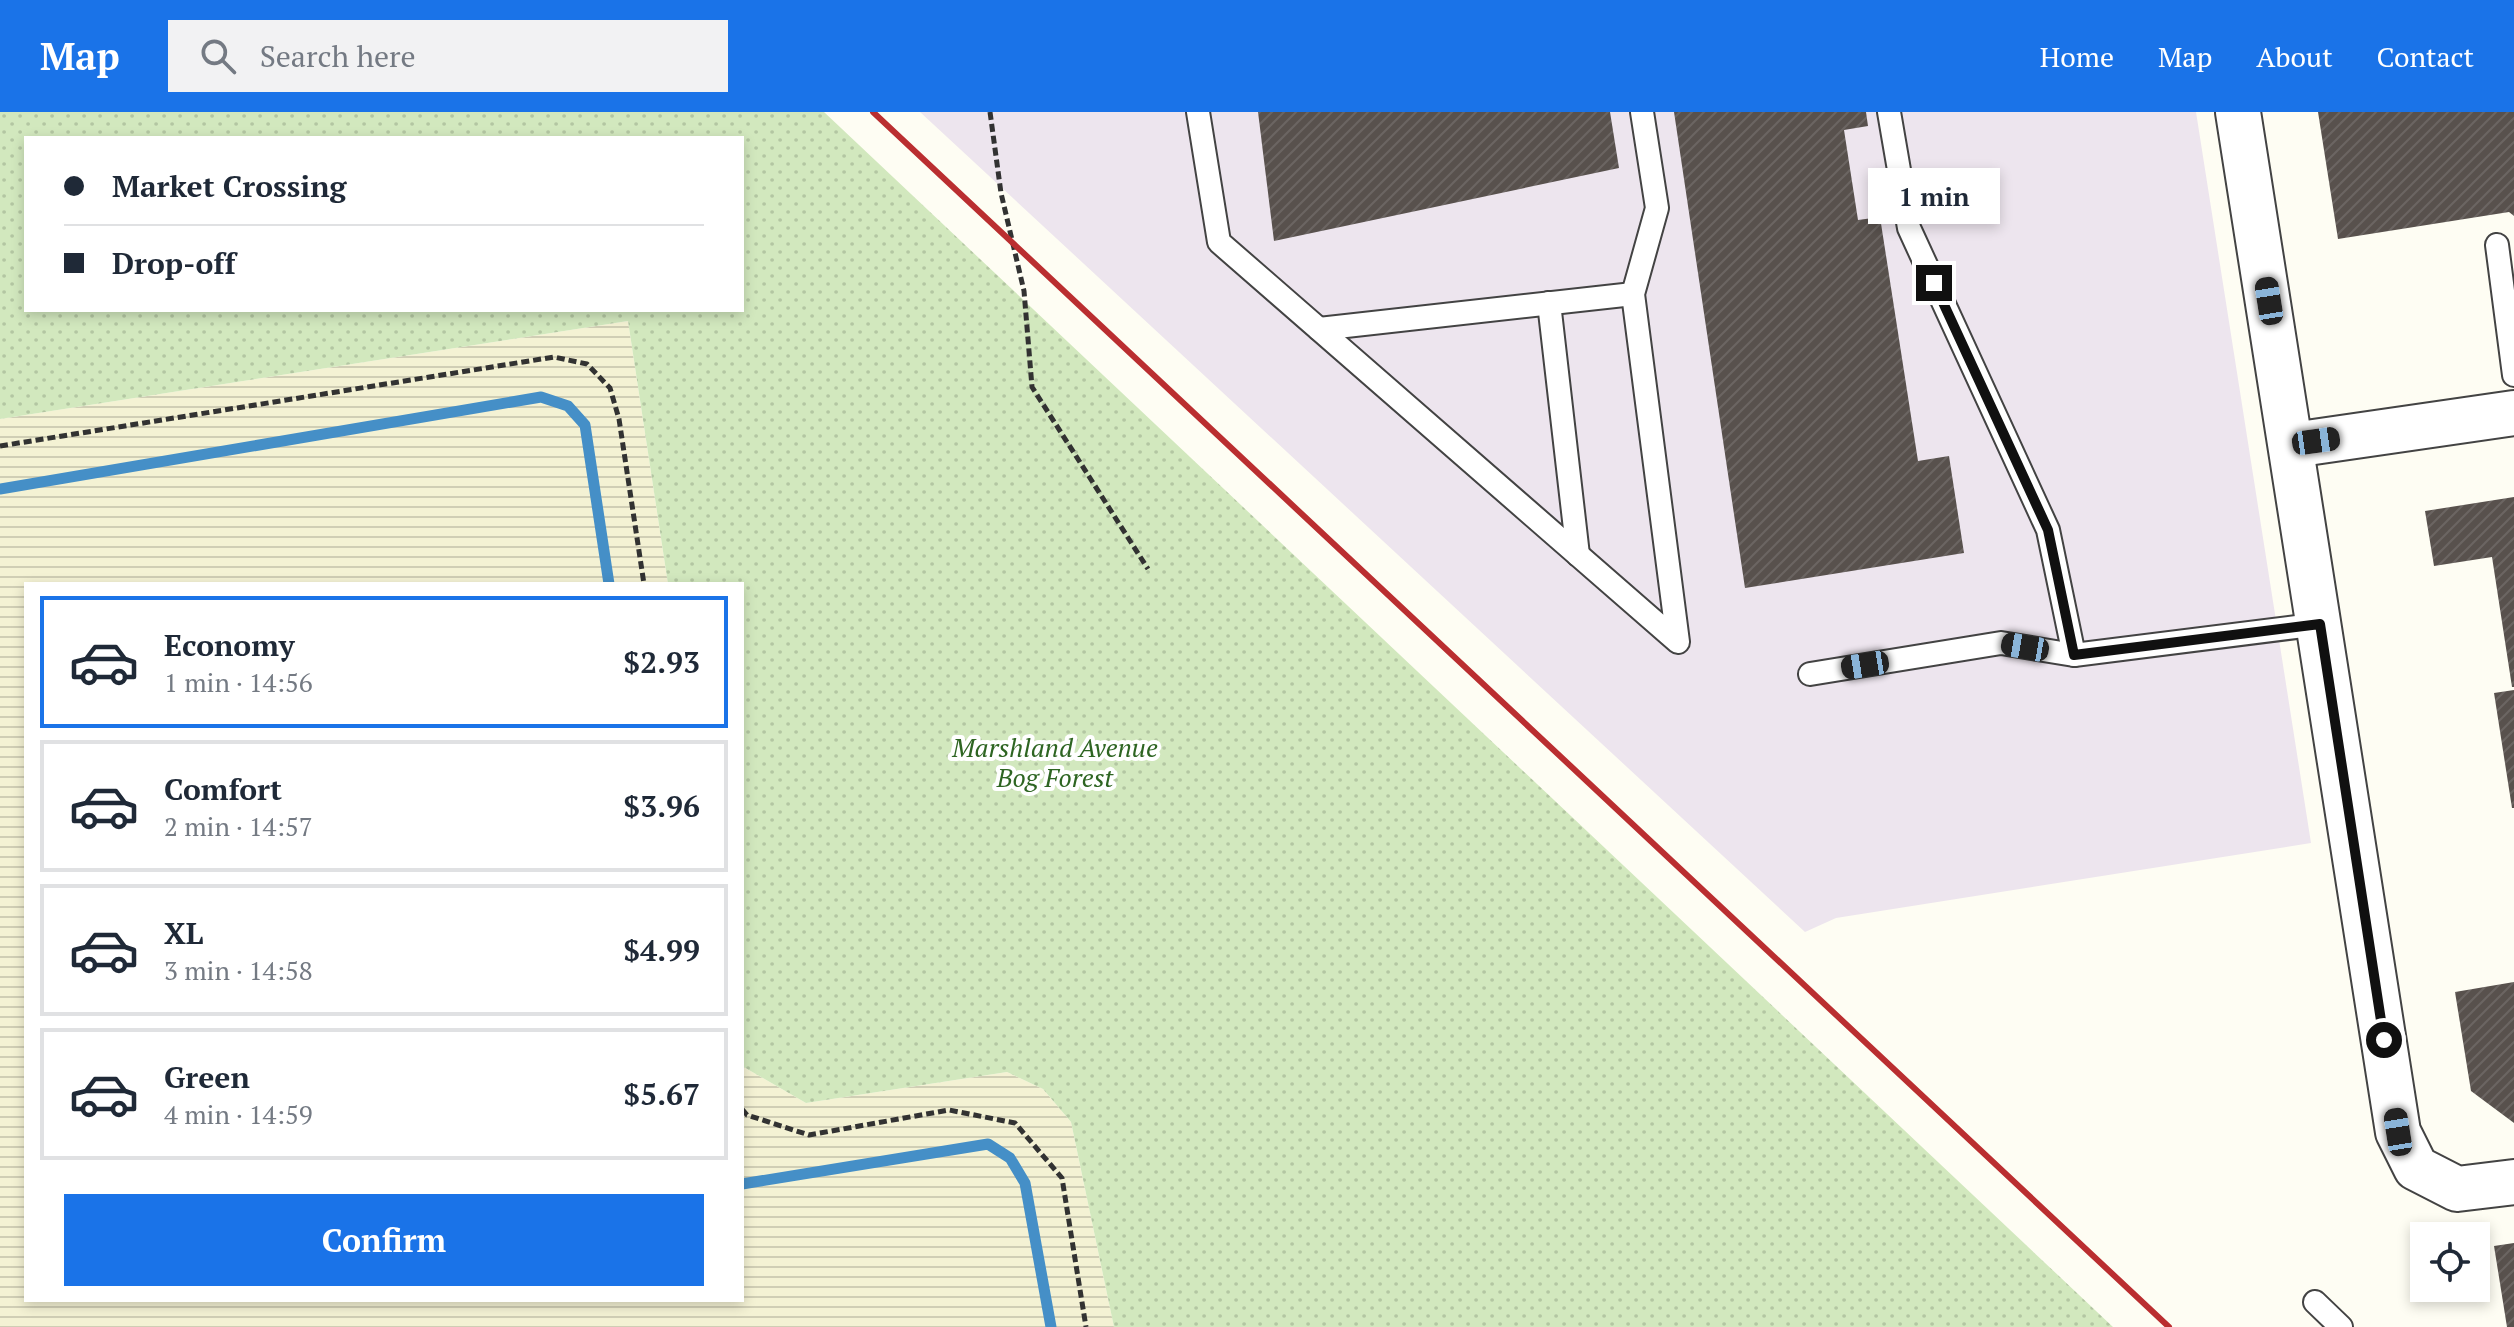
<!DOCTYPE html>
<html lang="en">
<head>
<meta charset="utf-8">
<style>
	:root { --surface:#fff; --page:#f2f2f3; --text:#1f2937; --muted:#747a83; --line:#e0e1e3; --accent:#1a73e8 }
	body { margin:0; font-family:"PT Serif",serif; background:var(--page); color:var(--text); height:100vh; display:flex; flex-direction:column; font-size:30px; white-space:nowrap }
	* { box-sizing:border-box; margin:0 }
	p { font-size:26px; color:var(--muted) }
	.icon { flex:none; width:44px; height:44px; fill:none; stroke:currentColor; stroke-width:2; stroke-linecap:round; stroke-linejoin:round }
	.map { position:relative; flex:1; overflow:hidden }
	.side { position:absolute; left:24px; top:470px; width:720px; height:720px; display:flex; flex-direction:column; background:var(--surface); border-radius:0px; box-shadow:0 4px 12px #0003 }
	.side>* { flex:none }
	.banner { position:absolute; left:24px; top:24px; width:720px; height:176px; border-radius:0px; box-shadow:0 4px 12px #0003; display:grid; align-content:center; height:176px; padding:0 40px; background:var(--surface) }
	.fabs { position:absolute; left:2410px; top:1110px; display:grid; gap:16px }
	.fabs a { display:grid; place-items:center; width:80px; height:80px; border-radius:0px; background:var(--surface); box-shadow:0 4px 12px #0003; font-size:40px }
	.end { position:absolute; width:36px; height:36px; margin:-18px; border:10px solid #101010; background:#fff; box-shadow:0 0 0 4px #fff }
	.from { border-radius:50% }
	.bubble { position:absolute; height:56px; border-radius:0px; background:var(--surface); box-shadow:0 4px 12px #0003; font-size:26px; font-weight:700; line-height:56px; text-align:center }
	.car { position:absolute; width:24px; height:48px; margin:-24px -12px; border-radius:10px; box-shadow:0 0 6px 2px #0007; background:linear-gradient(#222 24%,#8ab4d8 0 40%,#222 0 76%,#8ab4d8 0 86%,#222 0) }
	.banner b { display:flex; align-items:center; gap:28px; height:76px; font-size:30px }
	.banner b+b { border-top:2px solid var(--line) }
	.banner i { width:20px; height:20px; background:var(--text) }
	ul { padding:14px 0 0; list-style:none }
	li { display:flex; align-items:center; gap:24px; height:132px; margin:0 16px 12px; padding:0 24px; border:4px solid var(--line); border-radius:0px }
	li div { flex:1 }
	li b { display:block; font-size:30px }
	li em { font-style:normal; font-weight:700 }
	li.current { border-color:var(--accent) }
	li>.icon { width:72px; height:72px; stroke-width:1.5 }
	.cta { display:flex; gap:16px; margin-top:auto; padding:16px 40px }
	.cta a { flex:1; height:92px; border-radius:0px; background:var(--accent); color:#fff; font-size:32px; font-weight:700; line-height:92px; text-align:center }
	header { display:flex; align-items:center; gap:48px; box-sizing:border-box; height:112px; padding:0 40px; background:var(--accent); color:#fff }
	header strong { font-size:38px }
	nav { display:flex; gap:44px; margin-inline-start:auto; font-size:28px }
	.search { width:560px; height:72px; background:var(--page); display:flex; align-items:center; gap:20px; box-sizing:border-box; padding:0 28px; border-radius:0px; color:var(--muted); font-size:30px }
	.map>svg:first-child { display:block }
	.industrial { fill:#ede5ee }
	.farmland { fill:url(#farmland-rules) }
	.park { fill:url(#park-dots); fill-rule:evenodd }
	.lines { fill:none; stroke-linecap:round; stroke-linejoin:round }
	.stream { stroke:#458fc7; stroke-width:11 }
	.building { fill:url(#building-hatch) }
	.lane-casing { stroke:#434343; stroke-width:26 }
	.street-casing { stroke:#434343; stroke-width:48 }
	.path { stroke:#323232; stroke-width:5; stroke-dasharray:8 4; stroke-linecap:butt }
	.lane { stroke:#fff; stroke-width:22 }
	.street { stroke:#fff; stroke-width:44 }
	.rail { stroke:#ba2e30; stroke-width:6 }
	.route { stroke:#101010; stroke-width:10 }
	.labels { text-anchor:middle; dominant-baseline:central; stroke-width:8; stroke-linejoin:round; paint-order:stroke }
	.park-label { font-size:26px; font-style:italic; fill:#2e6522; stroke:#fff }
</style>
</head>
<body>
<header>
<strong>Map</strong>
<div class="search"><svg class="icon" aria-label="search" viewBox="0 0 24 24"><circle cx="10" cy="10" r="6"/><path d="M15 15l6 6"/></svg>Search here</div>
<nav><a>Home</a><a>Map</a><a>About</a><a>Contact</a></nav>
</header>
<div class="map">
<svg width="2514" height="1215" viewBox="0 0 2514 1215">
	<defs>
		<pattern id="farmland-rules" width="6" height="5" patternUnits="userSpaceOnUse" patternTransform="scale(2)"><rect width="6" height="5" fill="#f4f2d4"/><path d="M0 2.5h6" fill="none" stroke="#d0ceb5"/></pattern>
		<pattern id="park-dots" width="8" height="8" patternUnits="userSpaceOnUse" patternTransform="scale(2)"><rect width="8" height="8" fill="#d2e8be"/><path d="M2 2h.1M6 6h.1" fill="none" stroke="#b3c6a2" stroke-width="1.8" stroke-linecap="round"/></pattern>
		<pattern id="building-hatch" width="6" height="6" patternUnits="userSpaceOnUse" patternTransform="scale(2)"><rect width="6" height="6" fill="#58514d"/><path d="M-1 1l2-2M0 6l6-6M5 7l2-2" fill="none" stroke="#6b6562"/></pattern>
	</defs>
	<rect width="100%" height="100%" fill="#fefdf3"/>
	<path class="industrial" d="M920,0H2196L2311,731L1836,806L1805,820Z"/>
	<path class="farmland" d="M628,209L668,472H26V1188H742V954L806,991L1007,960L1043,977L1071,1010L1114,1215H0V307Z"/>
	<path class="park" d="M0,0H824L2113,1215H1114L1071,1010L1043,977L1007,960L806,991L742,954V472H668L628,209L0,307ZM26,26H742V198H26Z"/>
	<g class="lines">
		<g class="stream">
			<path d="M0,377L541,285L568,294L585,313L609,472"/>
			<path d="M742,1072L988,1032L1010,1046L1025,1071L1051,1215"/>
		</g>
	</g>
	<g class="building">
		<path d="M1258,0H1610L1619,56L1274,129Z"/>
		<path d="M1674,0H1866L1868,14L1844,18L1858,108L1880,105L1918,349L1949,344L1964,441L1745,476Z"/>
		<path d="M2318,0H2514V104L2509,100L2338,127Z"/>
		<path d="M2514,385V575H2512L2492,445L2434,454L2425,399Z"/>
		<path d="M2514,578V696H2512L2494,581Z"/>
		<path d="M2514,870V1011L2471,979L2455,880Z"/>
		<path d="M2514,1131V1215H2507L2494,1134Z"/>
	</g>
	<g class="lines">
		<g class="lane-casing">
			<g id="lane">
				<path d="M1198,0L1219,130L1678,530L1633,182L1657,96L1642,0"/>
				<path d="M1889,0L1909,116L2048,418L2074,543"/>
				<path d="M2497,133L2514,263"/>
				<path d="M1549,191L1578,443"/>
				<path d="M1319,217L1633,182"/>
				<path d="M1810,562L2001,531L2074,543L2320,512"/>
				<path d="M2315,1190L2341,1215"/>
			</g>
		</g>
		<g class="street-casing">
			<g id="street">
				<path d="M2238,0L2398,1020L2416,1056L2457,1077L2514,1070"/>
				<path d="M2293,333L2514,301"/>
			</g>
		</g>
		<g class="path">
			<path d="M990,0L1001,81L1024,179L1032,275L1148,457"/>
			<path d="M0,334L554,245L587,252L610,276L619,307L644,472"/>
			<path d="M742,997L747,1003L809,1023L949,998L1015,1011L1062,1066L1086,1215"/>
		</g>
		<use href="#lane" class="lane"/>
		<use href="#street" class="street"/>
		<path class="rail" d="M873,0L2169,1215"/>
	</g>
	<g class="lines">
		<path class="route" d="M1934,171L2048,418L2074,543L2320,512L2384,928"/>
	</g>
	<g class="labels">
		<g class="park-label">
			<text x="1055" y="635">Marshland Avenue<tspan x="1055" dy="30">Bog Forest</tspan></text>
		</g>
	</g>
</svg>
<div class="fabs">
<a><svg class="icon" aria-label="locate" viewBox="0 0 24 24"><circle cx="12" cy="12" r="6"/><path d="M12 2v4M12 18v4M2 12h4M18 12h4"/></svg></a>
</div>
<i class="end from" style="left:2384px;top:928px"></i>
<i class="end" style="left:1934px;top:171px"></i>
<div class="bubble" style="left:1868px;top:56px;width:132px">1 min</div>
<i class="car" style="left:2269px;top:189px;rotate:351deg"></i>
<i class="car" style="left:2316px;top:329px;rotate:82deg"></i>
<i class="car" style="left:2025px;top:535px;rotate:280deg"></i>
<i class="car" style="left:1865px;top:553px;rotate:261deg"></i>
<i class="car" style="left:2398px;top:1020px;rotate:351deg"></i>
<div class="banner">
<b><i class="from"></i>Market Crossing</b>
<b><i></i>Drop-off</b>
</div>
<section class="side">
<ul>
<li class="current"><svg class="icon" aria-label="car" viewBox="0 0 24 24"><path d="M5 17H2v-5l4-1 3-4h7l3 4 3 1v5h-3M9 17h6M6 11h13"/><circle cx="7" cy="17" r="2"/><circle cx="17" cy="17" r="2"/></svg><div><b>Economy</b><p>1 min · 14:56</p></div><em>$2.93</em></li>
<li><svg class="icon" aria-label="car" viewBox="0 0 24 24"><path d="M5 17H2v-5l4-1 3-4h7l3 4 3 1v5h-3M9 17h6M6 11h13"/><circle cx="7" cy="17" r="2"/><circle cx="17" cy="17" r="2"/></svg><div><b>Comfort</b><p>2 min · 14:57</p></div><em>$3.96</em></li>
<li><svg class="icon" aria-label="car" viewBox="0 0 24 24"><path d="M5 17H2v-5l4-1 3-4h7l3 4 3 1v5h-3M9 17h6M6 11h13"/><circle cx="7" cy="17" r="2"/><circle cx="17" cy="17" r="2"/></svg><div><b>XL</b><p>3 min · 14:58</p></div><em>$4.99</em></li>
<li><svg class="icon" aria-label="car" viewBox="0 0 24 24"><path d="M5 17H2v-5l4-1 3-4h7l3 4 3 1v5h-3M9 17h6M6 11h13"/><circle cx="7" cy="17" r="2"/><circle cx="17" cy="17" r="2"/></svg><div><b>Green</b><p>4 min · 14:59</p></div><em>$5.67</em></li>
</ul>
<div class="cta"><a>Confirm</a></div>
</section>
</div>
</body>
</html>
